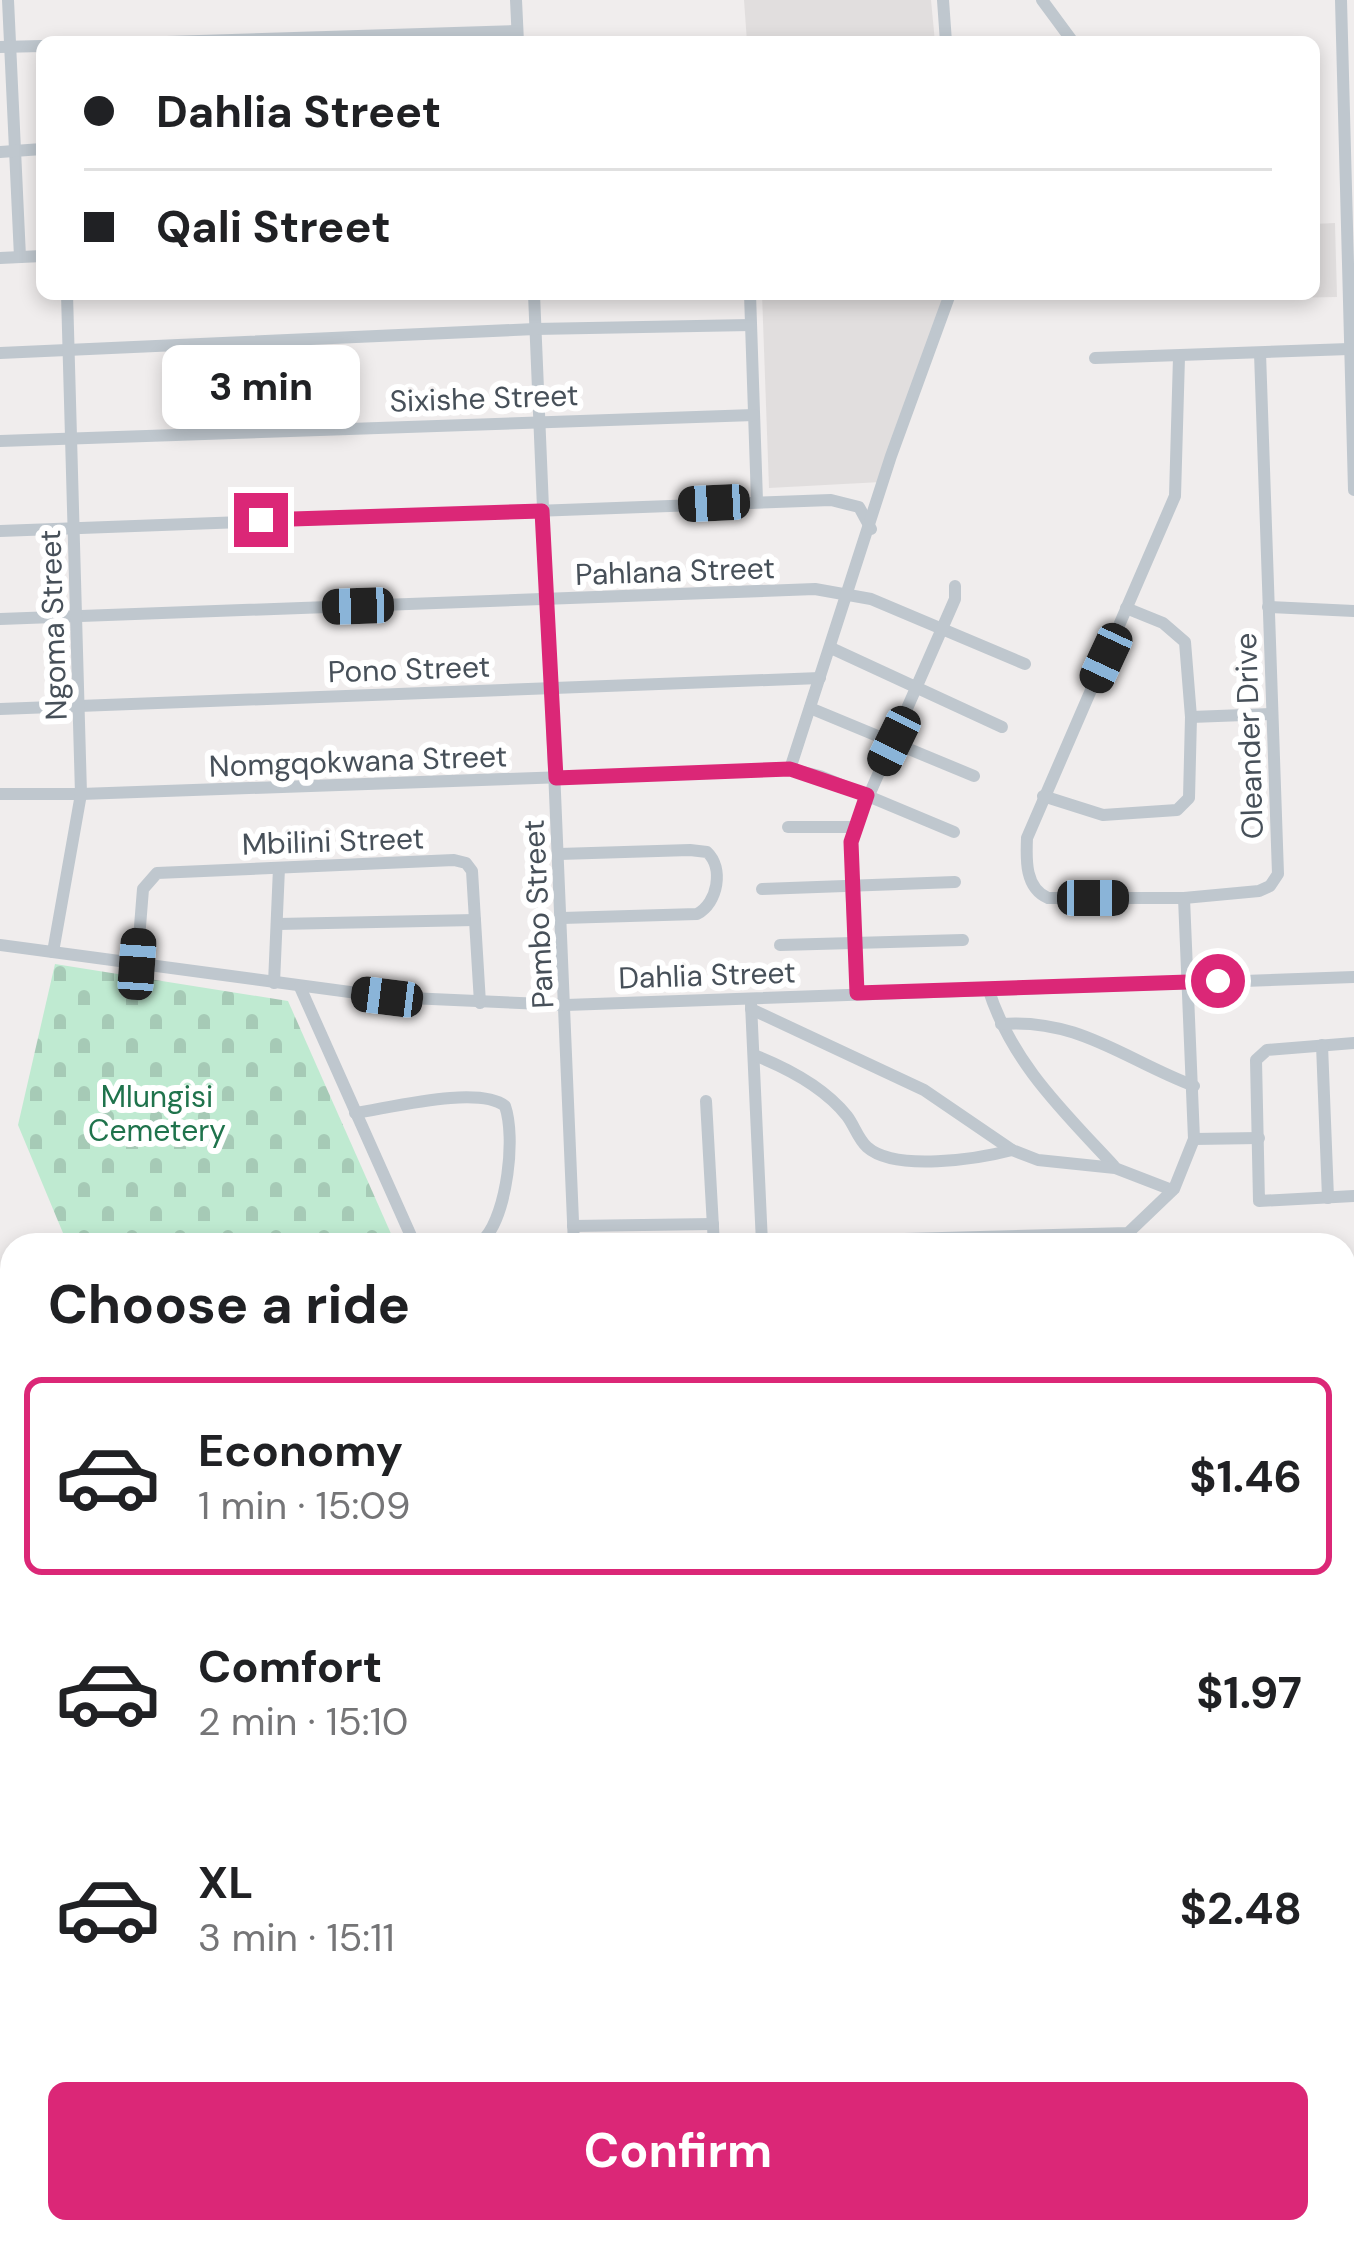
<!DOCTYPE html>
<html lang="en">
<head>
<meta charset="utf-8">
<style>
	:root { --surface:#fff; --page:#f2f2f2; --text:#202124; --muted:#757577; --line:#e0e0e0; --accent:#db2777 }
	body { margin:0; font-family:"DM Sans",sans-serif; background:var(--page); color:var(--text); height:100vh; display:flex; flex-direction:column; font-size:45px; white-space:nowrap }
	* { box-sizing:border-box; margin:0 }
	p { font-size:39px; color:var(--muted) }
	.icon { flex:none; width:66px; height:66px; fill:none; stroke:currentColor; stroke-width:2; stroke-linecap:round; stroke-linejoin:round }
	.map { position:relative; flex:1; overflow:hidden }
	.details { position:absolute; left:0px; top:1233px; width:1356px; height:1011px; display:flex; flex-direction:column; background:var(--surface); border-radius:36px 36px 0 0; box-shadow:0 6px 18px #0003 }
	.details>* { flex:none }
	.banner { position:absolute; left:36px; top:36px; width:1284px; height:264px; border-radius:18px; box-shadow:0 6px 18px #0003; display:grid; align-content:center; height:264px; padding:0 48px; background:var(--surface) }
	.end { position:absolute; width:54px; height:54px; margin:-27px; border:15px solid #db2777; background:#fff; box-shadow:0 0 0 6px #fff }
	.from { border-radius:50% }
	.bubble { position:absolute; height:84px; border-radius:18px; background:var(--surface); box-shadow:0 6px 18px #0003; font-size:39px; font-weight:700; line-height:84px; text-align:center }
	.car { position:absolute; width:36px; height:72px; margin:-36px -18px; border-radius:15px; box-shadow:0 0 9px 3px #0007; background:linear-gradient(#222 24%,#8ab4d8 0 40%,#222 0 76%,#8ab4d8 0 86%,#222 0) }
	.banner b { display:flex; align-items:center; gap:42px; height:114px; font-size:45px }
	.banner b+b { border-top:3px solid var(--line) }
	.banner i { width:30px; height:30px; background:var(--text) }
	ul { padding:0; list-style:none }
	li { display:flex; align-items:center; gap:36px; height:198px; margin:0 24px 18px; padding:0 24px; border:6px solid transparent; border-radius:18px }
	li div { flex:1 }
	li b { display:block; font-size:45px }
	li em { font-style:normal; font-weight:700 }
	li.selected { border-color:var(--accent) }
	li>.icon { width:108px; height:108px; stroke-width:1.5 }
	h2 { padding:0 48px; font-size:54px; line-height:144px }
	.action { display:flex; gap:24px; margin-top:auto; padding:24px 48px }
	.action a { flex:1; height:138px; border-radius:18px; background:var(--accent); color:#fff; font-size:48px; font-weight:700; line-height:138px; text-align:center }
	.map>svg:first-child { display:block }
	.education { fill:#e1dede }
	.cemetery { fill:url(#cemetery-stones) }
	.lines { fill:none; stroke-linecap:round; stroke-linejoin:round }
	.minor { stroke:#bfc7ce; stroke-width:12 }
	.route { stroke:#db2777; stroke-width:15 }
	.labels { text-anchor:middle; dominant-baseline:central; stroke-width:12; stroke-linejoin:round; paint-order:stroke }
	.street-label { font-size:30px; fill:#475059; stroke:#fff }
	.park-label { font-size:30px; fill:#1f734c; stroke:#fff }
</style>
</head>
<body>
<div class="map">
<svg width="1354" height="2243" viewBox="0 0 1354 2243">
	<defs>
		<pattern id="cemetery-stones" width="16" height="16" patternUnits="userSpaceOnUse" patternTransform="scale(3)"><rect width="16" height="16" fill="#bfead1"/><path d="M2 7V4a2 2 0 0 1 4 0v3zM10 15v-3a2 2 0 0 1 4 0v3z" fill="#a6cab6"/></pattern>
	</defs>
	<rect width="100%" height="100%" fill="#f0eded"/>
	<g class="education">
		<path d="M744,0H931L935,42H747Z"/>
		<path d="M1335,223L1337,297L1188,300V294H1314V224Z"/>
		<path d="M762,294H944L881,482L769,488Z"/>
	</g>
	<path class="cemetery" d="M55,964L288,1001L396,1245H68L18,1125Z"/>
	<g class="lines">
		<g class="minor">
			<path d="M8,0L20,257"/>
			<path d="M516,0L518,42"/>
			<path d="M943,0L946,42"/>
			<path d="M1042,0L1073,42"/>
			<path d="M1341,0L1354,490"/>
			<path d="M167,42L517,31"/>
			<path d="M0,47L42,46"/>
			<path d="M0,152L42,149"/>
			<path d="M0,258L42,256"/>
			<path d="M534,294L574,1245"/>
			<path d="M750,294L757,501"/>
			<path d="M0,353L535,329L751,325"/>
			<path d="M1179,357L1175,496L1027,838C1026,860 1025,888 1048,898H1184L1259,891L1270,886L1278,874L1260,353"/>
			<path d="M1095,358L1349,349"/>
			<path d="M0,441L754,415"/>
			<path d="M0,531L831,500L859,507L871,529"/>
			<path d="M1268,607L1354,611"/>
			<path d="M0,619L815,589L871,599L1025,664"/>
			<path d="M831,648L1002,727"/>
			<path d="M810,708L974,776"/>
			<path d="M0,709L820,678"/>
			<path d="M1191,717L1271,714"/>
			<path d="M790,769L891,456L950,294"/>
			<path d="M0,794H81L790,769L820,776L954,832"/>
			<path d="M1043,796L1103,815L1177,810L1189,798L1191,717L1185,642L1163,623L1126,608"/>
			<path d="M788,827H854"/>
			<path d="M559,854L690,850L707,852C724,868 718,903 697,914L562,918"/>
			<path d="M762,889L955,882"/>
			<path d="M278,924L475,920"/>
			<path d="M0,945L387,997L566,1005L1354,977"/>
			<path d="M780,945L963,940"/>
			<path d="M53,952L81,794L67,294"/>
			<path d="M137,964L143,889L157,873L454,860L466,863L472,871L480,1003"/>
			<path d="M274,983L279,868"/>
			<path d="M300,987L415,1245"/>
			<path d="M988,988C1011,1062 1063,1111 1114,1166"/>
			<path d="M857,993L851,884L852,834L955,599V586"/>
			<path d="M751,1004L762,1243"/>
			<path d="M751,1009L924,1090L1012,1150L1038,1160L1115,1168L1172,1190"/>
			<path d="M1001,1024C1079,1018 1125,1060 1194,1086"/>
			<path d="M1354,1043L1267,1050L1256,1060L1259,1201L1354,1196"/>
			<path d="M1322,1045L1328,1198"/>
			<path d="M754,1055C787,1068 824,1087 847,1116C854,1125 858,1139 867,1147C895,1172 978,1159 1012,1150"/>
			<path d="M706,1101L714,1245"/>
			<path d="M355,1113C390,1108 478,1085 505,1106C516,1138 507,1212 485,1238L464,1245"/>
			<path d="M1194,1139L1259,1138"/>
			<path d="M573,1226L713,1224"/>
			<path d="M714,1244L1128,1233L1174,1189L1194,1139L1184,898"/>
			<path d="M1344,1293H1354"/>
			<path d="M1344,1444H1354"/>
			<path d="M1344,1513L1354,1512"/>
			<path d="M1344,1759L1354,1774"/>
			<path d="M1344,1904L1354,1902"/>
			<path d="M1344,2043L1354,2041"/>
			<path d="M0,2134L12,2148"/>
			<path d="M1344,2140L1354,2138"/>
			<path d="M80,2232L89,2243"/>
			<path d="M180,2232L189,2243"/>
			<path d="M286,2232L294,2243"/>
			<path d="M510,2232L521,2243"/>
			<path d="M779,2232L789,2243"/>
			<path d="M877,2232L879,2243"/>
			<path d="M958,2232L960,2243"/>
			<path d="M1041,2232L1043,2243"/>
			<path d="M1229,2232L1231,2243"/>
			<path d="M309,2243L322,2232"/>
			<path d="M437,2243L450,2232"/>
			<path d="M547,2243L559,2232"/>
			<path d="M1100,2243L1125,2232"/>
		</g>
	</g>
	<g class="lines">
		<path class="route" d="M261,520L542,511L556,778L790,769L867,795L851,842L857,993L1218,981"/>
	</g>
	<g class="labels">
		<g class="street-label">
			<text transform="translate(484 398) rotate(-2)">Sixishe Street</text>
			<text transform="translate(675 571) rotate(-2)">Pahlana Street</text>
			<text transform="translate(53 625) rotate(-92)">Ngoma Street</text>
			<text transform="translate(409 669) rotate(-2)">Pono Street</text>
			<text transform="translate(1249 736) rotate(-92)">Oleander Drive</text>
			<text transform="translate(358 761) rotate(-2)">Nomgqokwana Street</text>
			<text transform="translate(333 841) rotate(-2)">Mbilini Street</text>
			<text transform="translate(538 914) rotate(-93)">Pambo Street</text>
			<text transform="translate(707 975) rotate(-2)">Dahlia Street</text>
		</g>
		<g class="park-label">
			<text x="157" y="1096">Mlungisi<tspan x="157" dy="34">Cemetery</tspan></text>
		</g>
	</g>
</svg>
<i class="end from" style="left:1218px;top:981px"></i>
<i class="end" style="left:261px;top:520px"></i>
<div class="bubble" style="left:162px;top:345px;width:198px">3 min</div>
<i class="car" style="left:714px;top:503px;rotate:267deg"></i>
<i class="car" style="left:358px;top:606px;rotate:268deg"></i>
<i class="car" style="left:1106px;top:658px;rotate:205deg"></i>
<i class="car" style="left:894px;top:741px;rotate:206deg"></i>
<i class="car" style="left:1093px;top:898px;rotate:90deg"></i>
<i class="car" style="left:137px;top:964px;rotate:4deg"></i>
<i class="car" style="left:387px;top:997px;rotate:277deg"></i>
<div class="banner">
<b><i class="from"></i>Dahlia Street</b>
<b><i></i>Qali Street</b>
</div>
<section class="details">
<h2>Choose a ride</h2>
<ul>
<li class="selected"><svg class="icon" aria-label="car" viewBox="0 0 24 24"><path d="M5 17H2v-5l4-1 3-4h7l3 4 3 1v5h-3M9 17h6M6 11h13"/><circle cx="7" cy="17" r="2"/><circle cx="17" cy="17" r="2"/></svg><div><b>Economy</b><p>1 min · 15:09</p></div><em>$1.46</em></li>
<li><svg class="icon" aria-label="car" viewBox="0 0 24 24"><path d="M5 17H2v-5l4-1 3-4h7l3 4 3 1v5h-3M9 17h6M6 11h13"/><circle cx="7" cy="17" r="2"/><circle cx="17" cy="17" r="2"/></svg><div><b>Comfort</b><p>2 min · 15:10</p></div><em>$1.97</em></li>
<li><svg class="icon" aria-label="car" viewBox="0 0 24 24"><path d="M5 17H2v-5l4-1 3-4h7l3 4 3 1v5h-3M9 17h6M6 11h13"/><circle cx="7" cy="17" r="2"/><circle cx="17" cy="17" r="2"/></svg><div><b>XL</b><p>3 min · 15:11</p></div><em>$2.48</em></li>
</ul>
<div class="action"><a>Confirm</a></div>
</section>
</div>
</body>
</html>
